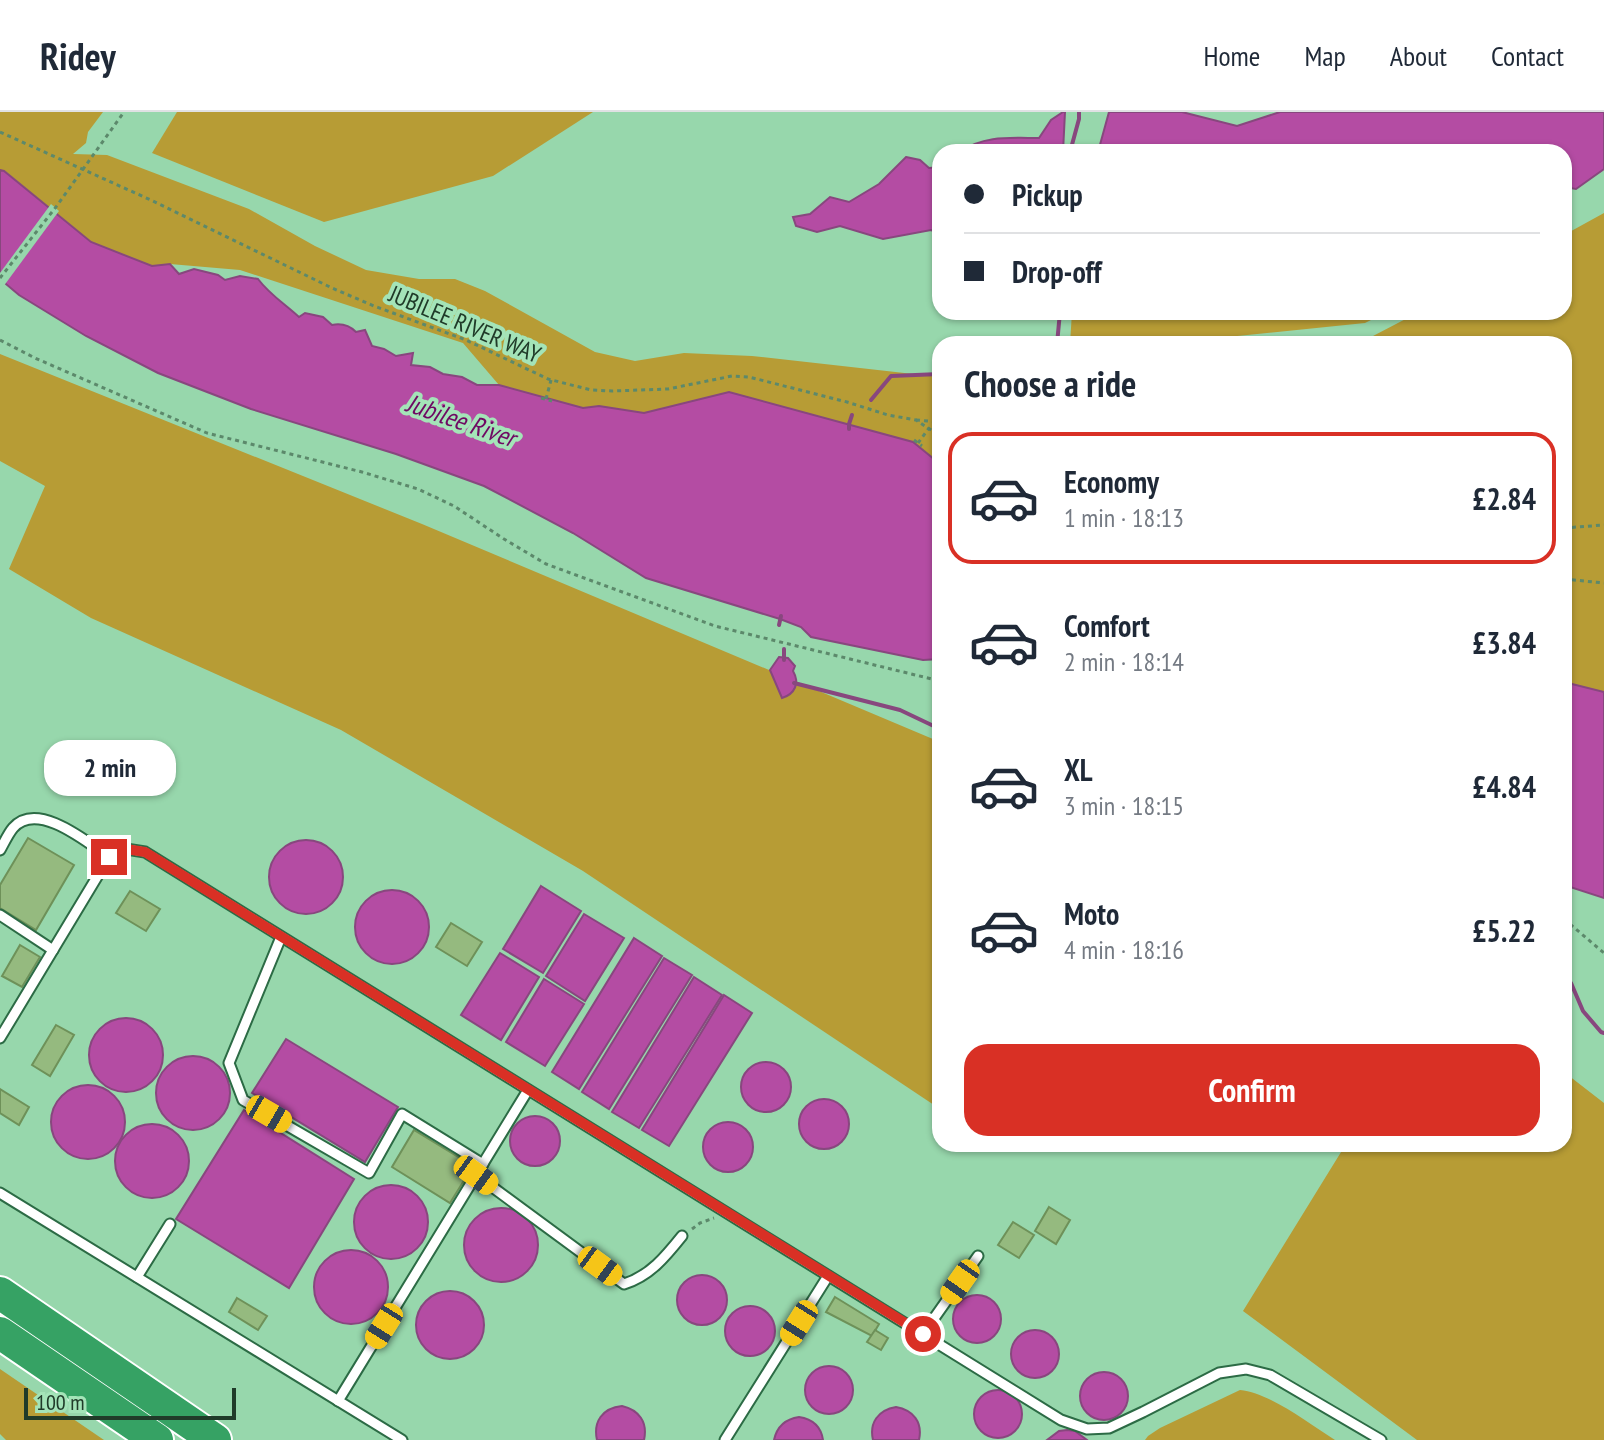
<!DOCTYPE html>
<html lang="en">
<head>
<meta charset="utf-8">
<style>
	:root { --surface:#fff; --page:#f6f6f7; --text:#1f2937; --muted:#747a83; --line:#e0e1e3; --accent:#d93025 }
	body { margin:0; font-family:"PT Sans Narrow",sans-serif; background:var(--page); color:var(--text); height:100vh; display:flex; flex-direction:column; font-size:30px; white-space:nowrap }
	* { box-sizing:border-box; margin:0 }
	p { font-size:26px; color:var(--muted) }
	.icon { flex:none; width:44px; height:44px; fill:none; stroke:currentColor; stroke-width:2; stroke-linecap:round; stroke-linejoin:round }
	.map { position:relative; flex:1; overflow:hidden }
	.panel { position:absolute; left:932px; top:224px; width:640px; height:816px; display:flex; flex-direction:column; background:var(--surface); border-radius:24px; box-shadow:0 2px 6px #0004 }
	.panel>* { flex:none }
	.hud { position:absolute; left:932px; top:32px; width:640px; height:176px; border-radius:24px; box-shadow:0 2px 6px #0004; display:grid; align-content:center; height:176px; padding:0 32px; background:var(--surface) }
	.scale { position:absolute; left:24px; bottom:20px; width:212px; box-sizing:border-box; padding-left:8px; border:4px solid #203b29; border-top:0; font-size:22px; line-height:28px; white-space:nowrap; color:#203b29; -webkit-text-stroke:6px #a4e4b8; paint-order:stroke }
	.end { position:absolute; width:36px; height:36px; margin:-18px; border:10px solid #d93025; background:#fff; box-shadow:0 0 0 4px #fff }
	.from { border-radius:50% }
	.bubble { position:absolute; height:56px; border-radius:24px; background:var(--surface); box-shadow:0 2px 6px #0004; font-size:26px; font-weight:700; line-height:56px; text-align:center }
	.car { position:absolute; width:24px; height:48px; margin:-24px -12px; border-radius:10px; box-shadow:0 0 6px 2px #0007; background:linear-gradient(#f5c518 24%,#345 0 40%,#f5c518 0 76%,#345 0 86%,#f5c518 0) }
	.hud b { display:flex; align-items:center; gap:28px; height:76px; font-size:30px }
	.hud b+b { border-top:2px solid var(--line) }
	.hud i { width:20px; height:20px; background:var(--text) }
	ul { padding:0; list-style:none }
	li { display:flex; align-items:center; gap:24px; height:132px; margin:0 16px 12px; padding:0 16px; border:4px solid transparent; border-radius:24px }
	li div { flex:1 }
	li b { display:block; font-size:30px }
	li em { font-style:normal; font-weight:700 }
	li.current { border-color:var(--accent) }
	li>.icon { width:72px; height:72px; stroke-width:1.5 }
	h2 { padding:0 32px; font-size:36px; line-height:96px }
	.action { display:flex; gap:16px; margin-top:auto; padding:16px 32px }
	.action a { flex:1; height:92px; border-radius:24px; background:var(--accent); color:#fff; font-size:32px; font-weight:700; line-height:92px; text-align:center }
	header { display:flex; align-items:center; gap:48px; box-sizing:border-box; height:112px; padding:0 40px; background:var(--surface); border-bottom:2px solid var(--line) }
	header strong { font-size:38px }
	nav { display:flex; gap:44px; margin-inline-start:auto; font-size:28px }
	.map>svg:first-child { display:block }
	.green { fill:#b79c35 }
	.water { fill:#b44ca3; stroke:#88477e; stroke-width:2 }
	.pier { fill:#97d7ac }
	.lines { fill:none; stroke-linecap:round; stroke-linejoin:round }
	.stream { stroke:#88477e; stroke-width:4 }
	.building { fill:#95ba7f; stroke:#6e9159; stroke-width:2 }
	.service-casing { stroke:#2c6b45; stroke-width:13 }
	.motorway-casing { stroke:#fff; stroke-width:36 }
	.path { stroke:#5c896b; stroke-width:3; stroke-dasharray:4 4; stroke-linecap:butt }
	.service { stroke:#fff; stroke-width:9 }
	.motorway { stroke:#36a264; stroke-width:32 }
	.route { stroke:#d93025; stroke-width:10 }
	.labels { text-anchor:middle; dominant-baseline:central; stroke-width:8; stroke-linejoin:round; paint-order:stroke }
	.street-label { font-size:24px; fill:#203b29; stroke:#a4e4b8 }
	.water-label { font-size:26px; font-style:italic; fill:#6f0963; stroke:#a4e4b8 }
</style>
</head>
<body>
<header>
<strong>Ridey</strong>
<nav><a>Home</a><a>Map</a><a>About</a><a>Contact</a></nav>
</header>
<div class="map">
<svg width="1604" height="1328" viewBox="0 0 1604 1328">
	<rect width="100%" height="100%" fill="#97d7ac"/>
	<g class="green">
		<path d="M0,0H103L88,20L86,31L73,42L107,43L249,97L315,134L366,158L419,167H455L485,179L595,240L635,249L684,241L752,244L940,265V352L913,330L729,280L644,301L599,294L583,296L499,273L463,231L240,158L170,152L152,154L91,130L5,59L0,58Z"/>
		<path d="M177,0H593L493,64L324,110L152,41Z"/>
		<path d="M1604,101V580L1564,570V232H1237L1373,224L1419,200H1564V123Z"/>
		<path d="M1072,200H1387L1365,211L1158,232H1070Z"/>
		<path d="M0,242L422,412L940,630V997L583,759L341,618L91,506L9,457L45,374L0,349Z"/>
		<path d="M1564,960L1604,991V1328H1417L1243,1199L1346,1032H1564Z"/>
		<path d="M0,1257L104,1328H6L0,1322Z"/>
		<path d="M1240,1278C1270,1281 1308,1311 1335,1328H1145L1148,1324L1160,1316Z"/>
	</g>
	<g class="water">
		<path d="M1063,0H1065L1063,40H960C984,23 1011,26 1039,26L1051,8Z"/>
		<path d="M1109,0H1182L1237,14L1280,0H1604V57L1576,77L1564,75V40H1098Z"/>
		<path d="M906,45L920,48L929,56L940,55V122L931,118L883,127L840,114L817,120L796,114L793,105L810,102L830,85L849,90L879,72Z"/>
		<path d="M0,58L4,59L91,130L152,154L170,152L179,162L194,157L218,163L225,168L240,164L258,167C270,183 285,192 299,205L305,201L323,205L332,213C342,211 349,213 356,220L365,218L372,234L384,237L396,244L413,241L411,253L430,255L443,262L462,265L477,273H499L583,296L599,294L644,301L729,280L913,330L940,352V547L923,548L811,525L801,515L780,507L646,466L573,421L484,374L396,342L251,297L158,261L86,224L19,183L0,167Z"/>
		<path d="M779,545L788,546L795,554L793,559C800,571 795,582 782,586L770,558Z"/>
		<path d="M1564,570L1604,580V786L1564,773Z"/>
		<circle cx="306" cy="765" r="37"/>
		<path d="M541,774L581,799L543,861L503,837Z"/>
		<circle cx="392" cy="815" r="37"/>
		<path d="M584,802L624,826L585,889L546,864Z"/>
		<path d="M634,826L662,844L579,977L552,960Z"/>
		<path d="M500,841L539,865L501,928L461,903Z"/>
		<path d="M664,846L692,863L609,997L582,980Z"/>
		<path d="M694,865L722,883L639,1016L612,1000Z"/>
		<path d="M544,867L584,892L545,954L506,930Z"/>
		<path d="M724,883L752,901L669,1034L642,1018Z"/>
		<circle cx="126" cy="943" r="37"/>
		<path d="M286,927L398,995L365,1050L252,981Z"/>
		<circle cx="193" cy="981" r="37"/>
		<circle cx="766" cy="975" r="25"/>
		<circle cx="88" cy="1010" r="37"/>
		<circle cx="824" cy="1012" r="25"/>
		<path d="M244,998L354,1067L289,1176L176,1107Z"/>
		<circle cx="535" cy="1029" r="25"/>
		<circle cx="728" cy="1035" r="25"/>
		<circle cx="152" cy="1049" r="37"/>
		<circle cx="391" cy="1110" r="37"/>
		<circle cx="501" cy="1133" r="37"/>
		<circle cx="351" cy="1175" r="37"/>
		<circle cx="702" cy="1188" r="25"/>
		<circle cx="450" cy="1213" r="34"/>
		<circle cx="977" cy="1207" r="24"/>
		<circle cx="750" cy="1219" r="25"/>
		<circle cx="1035" cy="1242" r="24"/>
		<circle cx="829" cy="1278" r="24"/>
		<circle cx="1104" cy="1284" r="24"/>
		<circle cx="998" cy="1302" r="24"/>
		<path d="M622,1294C639,1298 648,1310 644,1328H597C593,1310 602,1296 622,1294Z"/>
		<path d="M896,1295C913,1298 923,1310 919,1328H873C869,1311 878,1298 896,1295Z"/>
		<path d="M799,1305C812,1307 821,1314 823,1328H774C777,1314 785,1307 799,1305Z"/>
		<path d="M1067,1318L1075,1319L1087,1328H1047L1059,1319Z"/>
	</g>
	<path class="pier" d="M51,92L59,99L3,175L0,172V161Z"/>
	<g class="lines">
		<g class="stream">
			<path d="M1070,40L1079,7V0"/>
			<path d="M1057,232L1060,200"/>
			<path d="M871,288L891,264L940,262"/>
			<path d="M849,317V312L852,303"/>
			<path d="M779,513L781,504"/>
			<path d="M784,548V537"/>
			<path d="M794,571L900,598L940,617"/>
			<path d="M1564,863L1571,871L1583,899L1601,920L1604,921"/>
		</g>
	</g>
	<g class="building">
		<path d="M28,726L74,753L36,818L0,796V773Z"/>
		<path d="M130,779L160,797L146,819L116,801Z"/>
		<path d="M451,811L482,830L467,854L436,835Z"/>
		<path d="M20,833L40,845L22,875L2,864Z"/>
		<path d="M56,913L74,923L50,964L32,953Z"/>
		<path d="M0,977L29,995L19,1013L0,1001Z"/>
		<path d="M414,1018L473,1054L450,1091L392,1055Z"/>
		<path d="M1049,1095L1070,1108L1056,1132L1035,1119Z"/>
		<path d="M1013,1110L1034,1123L1019,1146L998,1133Z"/>
		<path d="M835,1185L879,1212L872,1224L826,1200Z"/>
		<path d="M237,1186L267,1204L258,1218L229,1200Z"/>
		<path d="M875,1218L888,1226L881,1238L867,1230Z"/>
	</g>
	<g class="lines">
		<g class="service-casing">
			<g id="service">
				<path d="M0,738C4,731 8,722 13,716C37,688 87,730 109,745"/>
				<path d="M0,803L53,838"/>
				<path d="M281,825L229,951L243,988L369,1061L402,1002L483,1052"/>
				<path d="M0,926L109,745L126,737L145,740L1061,1308L1087,1317L1109,1316L1143,1300L1219,1261L1246,1257L1270,1263L1381,1328"/>
				<path d="M476,1063L624,1172C650,1164 666,1144 682,1124"/>
				<path d="M0,1081L402,1328"/>
				<path d="M137,1165L170,1112"/>
				<path d="M923,1222L978,1144"/>
				<path d="M338,1289L528,978"/>
				<path d="M725,1328L828,1164"/>
			</g>
		</g>
		<g class="motorway-casing">
			<g id="motorway">
				<path d="M0,1181L215,1328"/>
				<path d="M0,1221L157,1328"/>
			</g>
		</g>
		<g class="path">
			<path d="M0,20L153,89L332,176L374,194L466,228L548,267L591,278L612,279L668,277L732,264L749,265L847,290L888,303L916,308L940,324"/>
			<path d="M0,166L56,95L124,0"/>
			<path d="M0,228L35,246L207,321L362,360L418,377L454,394L504,427L546,452L715,514L940,569"/>
			<path d="M541,286L552,289"/>
			<path d="M546,287L551,268"/>
			<path d="M916,308L940,310"/>
			<path d="M914,328L922,334"/>
			<path d="M918,331L929,316"/>
			<path d="M1564,416L1604,413"/>
			<path d="M1564,467L1604,471"/>
			<path d="M1564,807L1604,841"/>
			<path d="M692,1117L700,1111L714,1106"/>
		</g>
		<use href="#service" class="service"/>
		<use href="#motorway" class="motorway"/>
	</g>
	<g class="lines">
		<path class="route" d="M109,745L126,737L145,740L923,1222"/>
	</g>
	<g class="labels">
		<g class="street-label">
			<text transform="translate(465 212) rotate(23)">JUBILEE RIVER WAY</text>
		</g>
		<g class="water-label">
			<text transform="translate(461 308) rotate(19)">Jubilee River</text>
		</g>
	</g>
</svg>
<div class="scale">100 m</div>
<i class="end from" style="left:923px;top:1222px"></i>
<i class="end" style="left:109px;top:745px"></i>
<div class="bubble" style="left:44px;top:628px;width:132px">2 min</div>
<i class="car" style="left:269px;top:1002px;rotate:120deg"></i>
<i class="car" style="left:476px;top:1063px;rotate:126deg"></i>
<i class="car" style="left:600px;top:1154px;rotate:126deg"></i>
<i class="car" style="left:960px;top:1170px;rotate:215deg"></i>
<i class="car" style="left:799px;top:1211px;rotate:212deg"></i>
<i class="car" style="left:384px;top:1214px;rotate:212deg"></i>
<div class="hud">
<b><i class="from"></i>Pickup</b>
<b><i></i>Drop-off</b>
</div>
<section class="panel">
<h2>Choose a ride</h2>
<ul>
<li class="current"><svg class="icon" aria-label="car" viewBox="0 0 24 24"><path d="M5 17H2v-5l4-1 3-4h7l3 4 3 1v5h-3M9 17h6M6 11h13"/><circle cx="7" cy="17" r="2"/><circle cx="17" cy="17" r="2"/></svg><div><b>Economy</b><p>1 min · 18:13</p></div><em>£2.84</em></li>
<li><svg class="icon" aria-label="car" viewBox="0 0 24 24"><path d="M5 17H2v-5l4-1 3-4h7l3 4 3 1v5h-3M9 17h6M6 11h13"/><circle cx="7" cy="17" r="2"/><circle cx="17" cy="17" r="2"/></svg><div><b>Comfort</b><p>2 min · 18:14</p></div><em>£3.84</em></li>
<li><svg class="icon" aria-label="car" viewBox="0 0 24 24"><path d="M5 17H2v-5l4-1 3-4h7l3 4 3 1v5h-3M9 17h6M6 11h13"/><circle cx="7" cy="17" r="2"/><circle cx="17" cy="17" r="2"/></svg><div><b>XL</b><p>3 min · 18:15</p></div><em>£4.84</em></li>
<li><svg class="icon" aria-label="car" viewBox="0 0 24 24"><path d="M5 17H2v-5l4-1 3-4h7l3 4 3 1v5h-3M9 17h6M6 11h13"/><circle cx="7" cy="17" r="2"/><circle cx="17" cy="17" r="2"/></svg><div><b>Moto</b><p>4 min · 18:16</p></div><em>£5.22</em></li>
</ul>
<div class="action"><a>Confirm</a></div>
</section>
</div>
</body>
</html>
